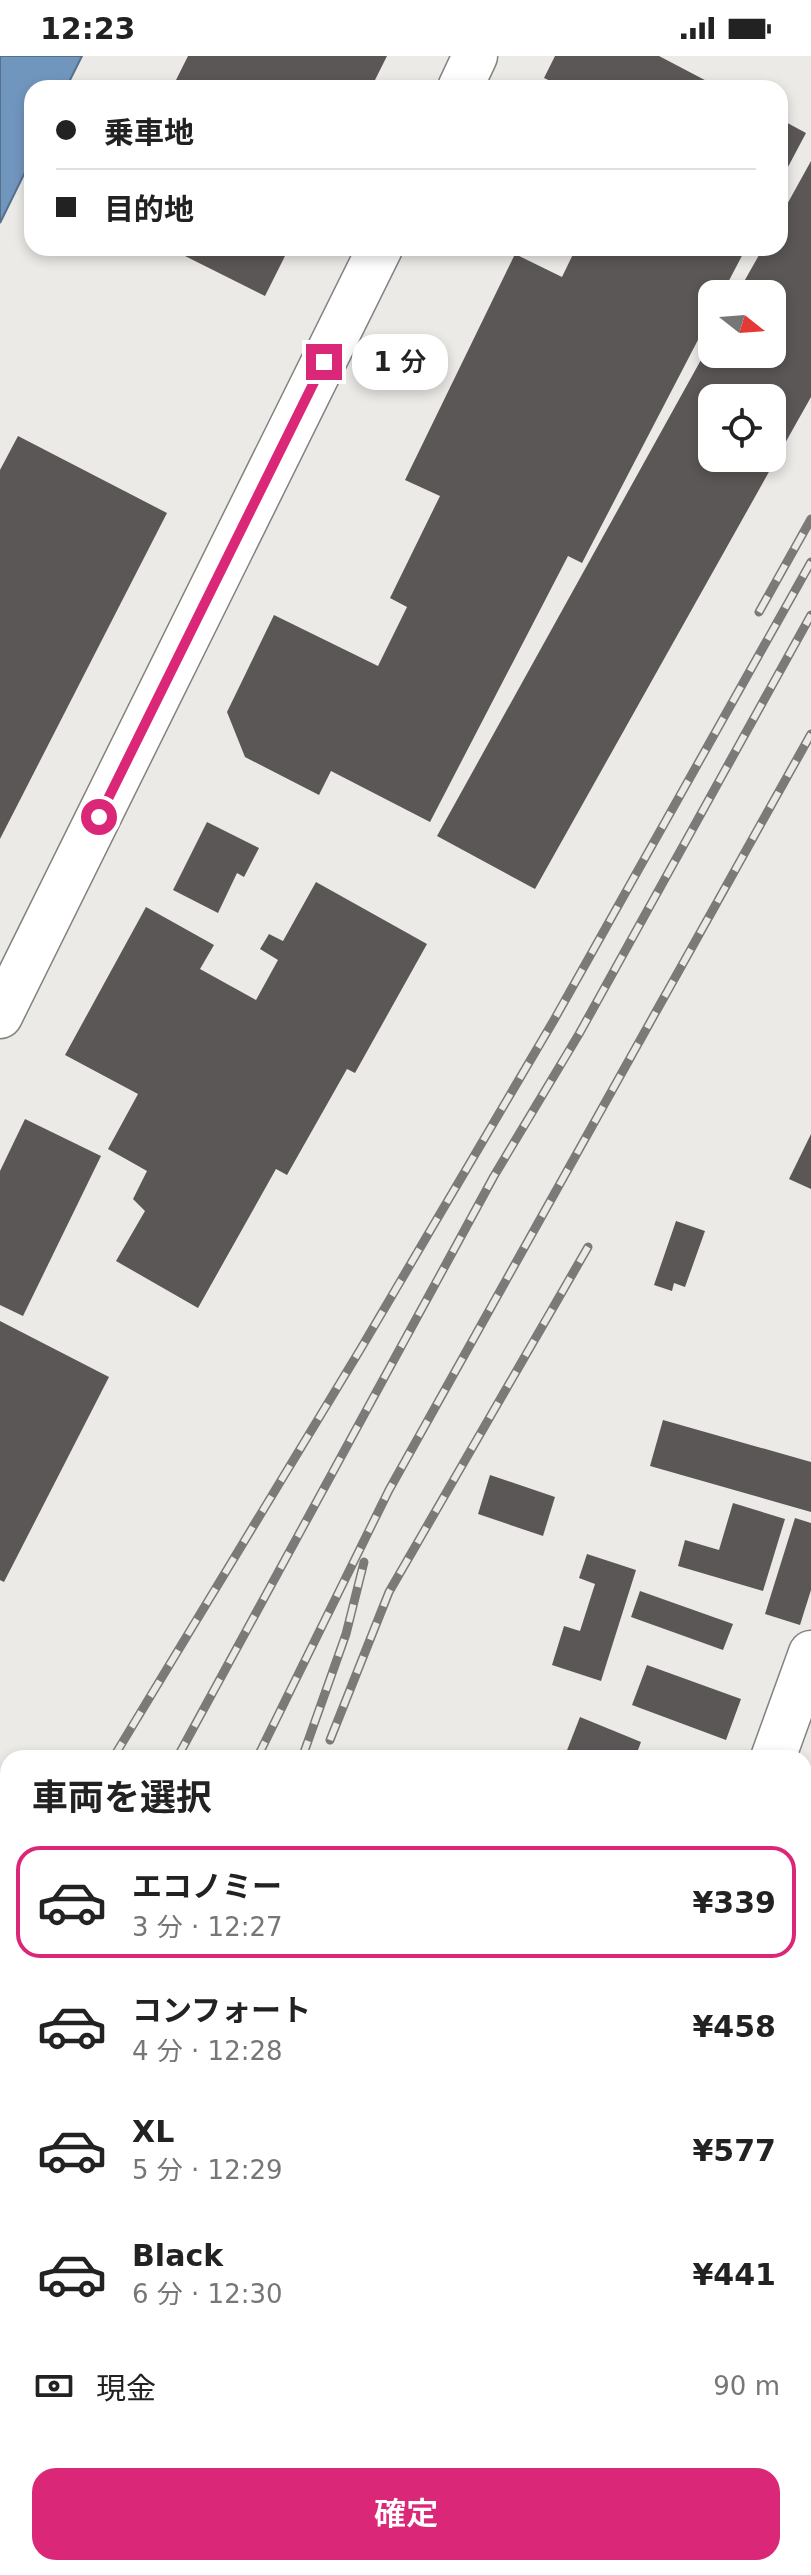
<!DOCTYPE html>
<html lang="ja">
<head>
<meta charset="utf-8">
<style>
	:root { --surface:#fff; --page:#f6f6f6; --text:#222; --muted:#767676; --line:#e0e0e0; --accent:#db2777 }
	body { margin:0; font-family:"DejaVu Sans","Noto Sans JP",sans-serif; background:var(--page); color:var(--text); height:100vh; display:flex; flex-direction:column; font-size:30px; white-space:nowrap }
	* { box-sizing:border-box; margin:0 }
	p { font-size:26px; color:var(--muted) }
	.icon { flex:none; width:44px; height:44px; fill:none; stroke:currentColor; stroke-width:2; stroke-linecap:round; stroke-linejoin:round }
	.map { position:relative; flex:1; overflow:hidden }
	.sheet { position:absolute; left:0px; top:1694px; width:812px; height:826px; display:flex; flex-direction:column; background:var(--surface); border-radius:24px 24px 0 0; box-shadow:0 4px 12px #0003 }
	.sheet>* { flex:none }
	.hud { position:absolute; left:24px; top:24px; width:764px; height:176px; border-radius:24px; box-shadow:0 4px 12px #0003; display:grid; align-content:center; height:176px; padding:0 32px; background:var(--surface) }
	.needle { width:52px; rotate:107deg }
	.fabs { position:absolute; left:698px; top:224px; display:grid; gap:16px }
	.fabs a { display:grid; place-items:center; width:88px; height:88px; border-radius:16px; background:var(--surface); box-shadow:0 4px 12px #0003; font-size:40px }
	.end { position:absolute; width:36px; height:36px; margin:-18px; border:10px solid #db2777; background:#fff; box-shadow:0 0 0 4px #fff }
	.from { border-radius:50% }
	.bubble { position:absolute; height:56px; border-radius:24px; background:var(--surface); box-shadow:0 4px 12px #0003; font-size:26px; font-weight:600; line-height:56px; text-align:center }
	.hud b { display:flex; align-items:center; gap:28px; height:76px; font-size:30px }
	.hud b+b { border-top:2px solid var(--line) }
	.hud i { width:20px; height:20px; background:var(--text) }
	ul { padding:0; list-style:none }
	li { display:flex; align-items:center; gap:24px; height:112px; margin:0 16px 12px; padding:0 16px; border:4px solid transparent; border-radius:24px }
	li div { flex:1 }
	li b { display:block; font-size:30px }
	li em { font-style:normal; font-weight:600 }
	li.active { border-color:var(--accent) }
	li>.icon { width:72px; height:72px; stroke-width:1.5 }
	h2 { padding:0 32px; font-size:36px; line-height:96px }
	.pay { display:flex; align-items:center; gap:20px; height:88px; padding:0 32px; font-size:30px }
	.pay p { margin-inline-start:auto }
	.primary-button { display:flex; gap:16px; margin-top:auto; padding:16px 32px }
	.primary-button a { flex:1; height:92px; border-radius:24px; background:var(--accent); color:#fff; font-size:32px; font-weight:600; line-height:92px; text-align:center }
	.status { display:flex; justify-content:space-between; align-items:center; height:56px; padding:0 40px; background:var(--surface); direction:ltr }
	.status svg { height:22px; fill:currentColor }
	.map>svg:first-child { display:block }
	.water { fill:#7196be; stroke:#56708b; stroke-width:2 }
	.building { fill:#5b5756; fill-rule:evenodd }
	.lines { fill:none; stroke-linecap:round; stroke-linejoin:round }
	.minor-casing { stroke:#84827f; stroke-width:47 }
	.tertiary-casing { stroke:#84827f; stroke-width:47 }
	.minor { stroke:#fff; stroke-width:44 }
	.tertiary { stroke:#fff; stroke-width:44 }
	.rail-casing { stroke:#7c7a78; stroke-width:9 }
	.rail { stroke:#eceae7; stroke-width:6; stroke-dasharray:18; stroke-linecap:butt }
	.route { stroke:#db2777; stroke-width:10 }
</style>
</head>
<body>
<div class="status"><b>12:23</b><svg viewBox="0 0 49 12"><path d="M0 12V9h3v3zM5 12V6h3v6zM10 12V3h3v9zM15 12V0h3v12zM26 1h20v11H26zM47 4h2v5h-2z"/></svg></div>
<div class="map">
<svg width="811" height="2519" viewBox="0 0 811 2519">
	<rect width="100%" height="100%" fill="#eceae7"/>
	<path class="water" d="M0,0H82L66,32H32V102L0,167Z"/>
	<g class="building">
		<path d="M188,0H387L371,32H172Z"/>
		<path d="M555,0H659L720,32H565L544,22Z"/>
		<path d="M780,63L806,77L780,126Z"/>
		<path d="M811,105V341L535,833L437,780L712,284V298H772V238H737L763,192H780V161ZM712,342H772V402H712Z"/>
		<path d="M169,192H289L265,240Z"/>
		<path d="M576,192H746L722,238H712V257L582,507L568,500L430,766L331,715L319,739L245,701L227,656L274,559L378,610L407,551L390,542L440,440L405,424L515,198L562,221Z"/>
		<path d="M18,380L167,457L0,783V414Z"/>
		<path d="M207,766L259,792L244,821L237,817L218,857L173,834Z"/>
		<path d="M316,826L427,888L355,1017L347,1013L287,1119L276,1113L198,1252L116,1205L145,1155L133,1143L147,1115L108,1093L138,1038L65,999L146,851L214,889L200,913L256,944L278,904L260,893L269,878L283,885Z"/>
		<path d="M25,1063L101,1100L23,1260L0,1249V1115Z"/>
		<path d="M811,1078V1133L789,1123Z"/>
		<path d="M676,1165L705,1175L685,1231L674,1227L672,1235L654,1229Z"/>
		<path d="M0,1265L109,1321L4,1526L0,1524Z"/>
		<path d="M663,1364L811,1406V1456L650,1410Z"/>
		<path d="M490,1419L555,1441L543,1480L478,1458Z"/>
		<path d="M733,1447L785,1463L763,1535L678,1510L685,1484L719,1494Z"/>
		<path d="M795,1462L811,1467V1534L800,1569L765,1558Z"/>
		<path d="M587,1498L636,1514L601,1625L552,1609L564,1570L580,1575L595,1528L579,1522Z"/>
		<path d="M640,1535L733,1568L723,1594L631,1561Z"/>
		<path d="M647,1609L741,1643L726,1684L632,1649Z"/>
		<path d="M580,1661L641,1686L635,1702H564Z"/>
		<path d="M804,1798L811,1800V1942L804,1940Z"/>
		<path d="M0,2011L8,2015V2044L0,2039Z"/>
		<path d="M810,2063H811V2129L804,2126V2083Z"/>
		<path d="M804,2151L811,2153V2190L804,2187Z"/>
		<path d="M138,2512H238L234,2519H134Z"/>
		<path d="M277,2512H315L313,2519H287L276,2516Z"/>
		<path d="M340,2512H379L377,2519H338Z"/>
		<path d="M396,2512H435L437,2513L435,2519H394Z"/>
		<path d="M570,2512H658L656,2519H578L569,2516Z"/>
	</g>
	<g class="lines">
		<g class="minor-casing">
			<g id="minor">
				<path d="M773,1702L811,1597"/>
				<path d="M3,2519L8,2511"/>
				<path d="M471,2519L474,2512"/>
			</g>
		</g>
		<g class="tertiary-casing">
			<g id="tertiary">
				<path d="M460,32L475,0"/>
				<path d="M0,960L380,192"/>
			</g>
		</g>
		<use href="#minor" class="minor"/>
		<use href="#tertiary" class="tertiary"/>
		<g class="rail-casing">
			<g id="rail">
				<path d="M759,556L811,463"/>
				<path d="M330,1684L389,1536L588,1191"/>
				<path d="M113,1702L360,1294L554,964L811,506"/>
				<path d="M177,1702L494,1120L579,978L811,559"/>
				<path d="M257,1702L389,1434L811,678"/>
				<path d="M302,1702L346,1578L364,1506"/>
				<path d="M0,1897L8,1883"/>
				<path d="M0,2028L8,2013"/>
			</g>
		</g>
		<use href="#rail" class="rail"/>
	</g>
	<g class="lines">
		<path class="route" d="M99,761L324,306"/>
	</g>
</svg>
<div class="fabs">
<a><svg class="needle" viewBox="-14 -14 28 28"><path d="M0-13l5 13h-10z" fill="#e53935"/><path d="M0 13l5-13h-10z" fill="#767676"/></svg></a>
<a><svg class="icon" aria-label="locate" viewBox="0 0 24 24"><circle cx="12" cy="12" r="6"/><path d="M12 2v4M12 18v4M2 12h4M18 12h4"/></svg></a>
</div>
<i class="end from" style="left:99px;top:761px"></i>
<i class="end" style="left:324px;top:306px"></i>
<div class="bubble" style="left:352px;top:278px;width:96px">1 分</div>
<div class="hud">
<b><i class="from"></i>乗車地</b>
<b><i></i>目的地</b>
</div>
<section class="sheet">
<h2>車両を選択</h2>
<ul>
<li class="active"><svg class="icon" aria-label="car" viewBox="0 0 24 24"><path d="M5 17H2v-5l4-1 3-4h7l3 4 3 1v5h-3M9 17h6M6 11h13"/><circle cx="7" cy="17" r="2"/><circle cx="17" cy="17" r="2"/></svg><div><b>エコノミー</b><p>3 分 · 12:27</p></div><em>¥339</em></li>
<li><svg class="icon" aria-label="car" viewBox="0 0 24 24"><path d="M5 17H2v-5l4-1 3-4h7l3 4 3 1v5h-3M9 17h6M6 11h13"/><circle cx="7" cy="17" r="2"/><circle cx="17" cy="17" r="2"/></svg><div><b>コンフォート</b><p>4 分 · 12:28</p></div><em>¥458</em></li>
<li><svg class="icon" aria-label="car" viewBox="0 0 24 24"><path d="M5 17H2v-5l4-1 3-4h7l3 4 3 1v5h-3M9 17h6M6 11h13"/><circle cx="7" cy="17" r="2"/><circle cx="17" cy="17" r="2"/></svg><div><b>XL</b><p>5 分 · 12:29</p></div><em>¥577</em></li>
<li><svg class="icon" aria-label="car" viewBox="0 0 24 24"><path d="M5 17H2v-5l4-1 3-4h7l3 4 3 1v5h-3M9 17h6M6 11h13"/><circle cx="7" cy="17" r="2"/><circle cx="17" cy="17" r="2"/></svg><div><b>Black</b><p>6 分 · 12:30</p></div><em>¥441</em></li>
</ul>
<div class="pay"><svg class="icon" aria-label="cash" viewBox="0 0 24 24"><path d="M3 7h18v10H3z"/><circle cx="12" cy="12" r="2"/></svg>現金<p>90 m</p></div>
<div class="primary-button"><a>確定</a></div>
</section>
</div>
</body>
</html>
